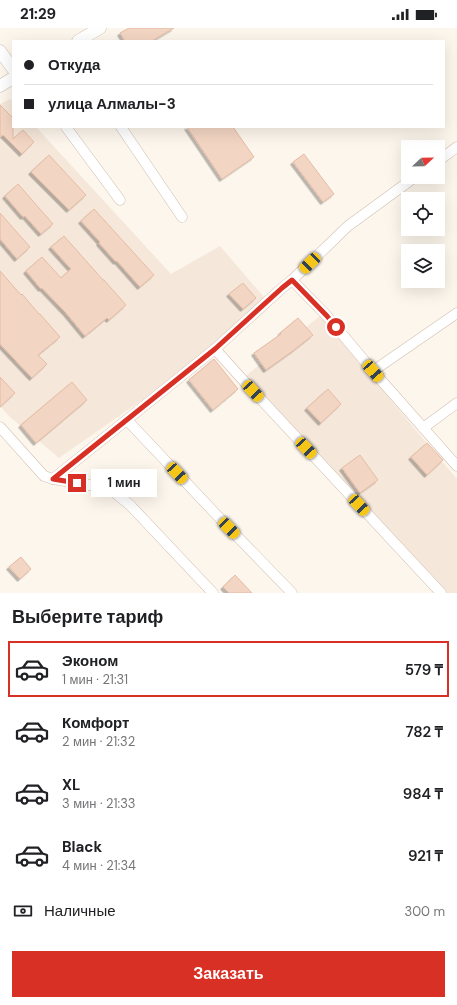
<!DOCTYPE html>
<html lang="ru">
<head>
<meta charset="utf-8">
<style>
	:root { --surface:#fff; --page:#f2f2f2; --text:#202124; --muted:#757577; --line:#e0e0e0; --accent:#d93025 }
	body { margin:0; font-family:"DM Sans",sans-serif; background:var(--page); color:var(--text); height:100vh; display:flex; flex-direction:column; font-size:15px; white-space:nowrap }
	* { box-sizing:border-box; margin:0 }
	p { font-size:13px; color:var(--muted) }
	.icon { flex:none; width:22px; height:22px; fill:none; stroke:currentColor; stroke-width:2; stroke-linecap:round; stroke-linejoin:round }
	.map { position:relative; height:565px; overflow:hidden }
	.side { display:flex; flex-direction:column; background:var(--surface); flex:1 }
	.side>* { flex:none }
	.top-card { position:absolute; left:12px; top:12px; width:433px; height:88px; border-radius:0px; box-shadow:0 4px 16px #0002; display:grid; align-content:center; height:88px; padding:0 12px; background:var(--surface) }
	.needle { width:26px; rotate:68deg }
	.buttons { position:absolute; left:401px; top:112px; display:grid; gap:8px }
	.buttons a { display:grid; place-items:center; width:44px; height:44px; border-radius:0px; background:var(--surface); box-shadow:0 4px 16px #0002; font-size:20px }
	.end { position:absolute; width:18px; height:18px; margin:-9px; border:5px solid #d93025; background:#fff; box-shadow:0 0 0 2px #fff }
	.from { border-radius:50% }
	.bubble { position:absolute; height:28px; border-radius:0px; background:var(--surface); box-shadow:0 4px 16px #0002; font-size:13px; font-weight:600; line-height:28px; text-align:center }
	.car { position:absolute; width:12px; height:24px; margin:-12px -6px; border-radius:5px; box-shadow:0 0 3px 1px #0007; background:linear-gradient(#f5c518 24%,#345 0 40%,#f5c518 0 76%,#345 0 86%,#f5c518 0) }
	.top-card b { display:flex; align-items:center; gap:14px; height:38px; font-size:15px }
	.top-card b+b { border-top:1px solid var(--line) }
	.top-card i { width:10px; height:10px; background:var(--text) }
	ul { padding:0; list-style:none }
	li { display:flex; align-items:center; gap:12px; height:56px; margin:0 8px 6px; padding:0 4px; border:2px solid transparent; border-radius:0px }
	li div { flex:1 }
	li b { display:block; font-size:15px }
	li em { font-style:normal; font-weight:600 }
	li.current { border-color:var(--accent) }
	li>.icon { width:36px; height:36px; stroke-width:1.5 }
	h2 { padding:0 12px; font-size:18px; line-height:48px }
	.pay { display:flex; align-items:center; gap:10px; height:44px; padding:0 12px; font-size:15px }
	.pay p { margin-inline-start:auto }
	.cta { display:flex; gap:8px; margin-top:auto; padding:8px 12px }
	.cta a { flex:1; height:46px; border-radius:0px; background:var(--accent); color:#fff; font-size:16px; font-weight:600; line-height:46px; text-align:center }
	.status { display:flex; justify-content:space-between; align-items:center; height:28px; padding:0 20px; background:var(--surface); direction:ltr }
	.status svg { height:11px; fill:currentColor }
	.map>svg:first-child { display:block }
	.residential { fill:#f5e8da }
	.building { fill:#f3d5c3; stroke:#e6bba3; filter:url(#shadow) }
	.lines { fill:none; stroke-linecap:round; stroke-linejoin:round }
	.minor-casing { stroke:#d1beb0; stroke-width:11 }
	.tertiary-casing { stroke:#d1beb0; stroke-width:13 }
	.minor { stroke:#fff; stroke-width:10 }
	.tertiary { stroke:#fff; stroke-width:12 }
	.route { stroke:#d93025; stroke-width:5 }
</style>
</head>
<body>
<div class="status"><b>21:29</b><svg viewBox="0 0 49 12"><path d="M0 12V9h3v3zM5 12V6h3v6zM10 12V3h3v9zM15 12V0h3v12zM26 1h20v11H26zM47 4h2v5h-2z"/></svg></div>
<div class="map">
<svg width="457" height="565" viewBox="0 0 457 565">
	<defs>
		<filter id="shadow"><feDropShadow dx="-2.5" dy="2.5" stdDeviation="0" flood-color="#0004"/></filter>
	</defs>
	<rect width="100%" height="100%" fill="#fdf6ec"/>
	<g class="residential">
		<path d="M10,71L13,73V99H36L171,246L220,218L269,275L215,321L59,430L10,389L0,378V76Z"/>
		<path d="M320,288L457,451V565H441L242,351Z"/>
	</g>
	<g class="building">
		<path d="M129,0H174L152,13H125L120,5Z"/>
		<path d="M0,77L13,90V111L23,102L34,114L22,126L3,107L0,110Z"/>
		<path d="M187,99H233L254,129L222,151Z"/>
		<path d="M304,126L334,166L323,174L293,134Z"/>
		<path d="M49,127L86,167L69,182L31,144Z"/>
		<path d="M18,156L53,196L41,206L25,188L23,189L5,168Z"/>
		<path d="M94,181L154,247L140,259L117,233L116,234L99,215L100,214L81,193Z"/>
		<path d="M0,185L30,219L17,231L0,211Z"/>
		<path d="M64,208L103,252H104L126,277L109,292L107,290L85,308L66,285L42,260L41,261L26,243L42,229L61,250L71,241L51,219Z"/>
		<path d="M0,243L21,267L22,266L39,286H40L60,309L38,327L47,336L32,350L0,316Z"/>
		<path d="M243,255L256,270L243,281L229,266Z"/>
		<path d="M298,290L313,307L294,322L266,342L254,325L281,306L280,305Z"/>
		<path d="M214,331L238,361L213,382L189,352Z"/>
		<path d="M0,349L15,365L0,379Z"/>
		<path d="M72,354L87,372L36,415L21,397Z"/>
		<path d="M328,361L341,376L321,395L307,380Z"/>
		<path d="M427,415L443,432L427,447L411,429Z"/>
		<path d="M360,427L378,452L360,465L342,440Z"/>
		<path d="M21,529L31,541L20,551L9,539Z"/>
		<path d="M235,547L252,565H229L223,559Z"/>
	</g>
	<g class="lines">
		<g class="minor-casing">
			<g id="minor">
				<path d="M66,99L120,172"/>
				<path d="M121,99L182,189"/>
				<path d="M438,133L457,119"/>
				<path d="M292,252L348,198L415,149"/>
				<path d="M215,321L242,351L441,565"/>
				<path d="M373,343L457,285"/>
				<path d="M127,392L229,500L292,565"/>
				<path d="M0,399L44,448L53,451L101,459L114,464L130,477L213,565"/>
				<path d="M423,400L457,375"/>
				<path d="M53,451L215,321L282,260L292,252L327,288L373,343L457,438"/>
			</g>
		</g>
		<g class="tertiary-casing">
			<g id="tertiary">
				<path d="M78,13L100,0"/>
				<path d="M0,23L13,41"/>
				<path d="M0,58L13,50"/>
			</g>
		</g>
		<use href="#minor" class="minor"/>
		<use href="#tertiary" class="tertiary"/>
	</g>
	<g class="lines">
		<path class="route" d="M77,455L53,451L215,321L282,260L292,252L327,288L336,299"/>
	</g>
</svg>
<div class="buttons">
<a><svg class="needle" viewBox="-14 -14 28 28"><path d="M0-13l5 13h-10z" fill="#e53935"/><path d="M0 13l5-13h-10z" fill="#757577"/></svg></a>
<a><svg class="icon" aria-label="locate" viewBox="0 0 24 24"><circle cx="12" cy="12" r="6"/><path d="M12 2v4M12 18v4M2 12h4M18 12h4"/></svg></a>
<a><svg class="icon" aria-label="layers" viewBox="0 0 24 24"><path d="M12 4l9 5-9 5-9-5zM3 14l9 5 9-5"/></svg></a>
</div>
<i class="end from" style="left:336px;top:299px"></i>
<i class="end" style="left:77px;top:455px"></i>
<div class="bubble" style="left:91px;top:441px;width:66px">1 мин</div>
<i class="car" style="left:310px;top:235px;rotate:226deg"></i>
<i class="car" style="left:373px;top:343px;rotate:139deg"></i>
<i class="car" style="left:253px;top:363px;rotate:137deg"></i>
<i class="car" style="left:306px;top:420px;rotate:137deg"></i>
<i class="car" style="left:177px;top:445px;rotate:137deg"></i>
<i class="car" style="left:359px;top:477px;rotate:137deg"></i>
<i class="car" style="left:229px;top:500px;rotate:136deg"></i>
<div class="top-card">
<b><i class="from"></i>Откуда</b>
<b><i></i>улица Алмалы-3</b>
</div>
</div>
<section class="side">
<h2>Выберите тариф</h2>
<ul>
<li class="current"><svg class="icon" aria-label="car" viewBox="0 0 24 24"><path d="M5 17H2v-5l4-1 3-4h7l3 4 3 1v5h-3M9 17h6M6 11h13"/><circle cx="7" cy="17" r="2"/><circle cx="17" cy="17" r="2"/></svg><div><b>Эконом</b><p>1 мин · 21:31</p></div><em>579 ₸</em></li>
<li><svg class="icon" aria-label="car" viewBox="0 0 24 24"><path d="M5 17H2v-5l4-1 3-4h7l3 4 3 1v5h-3M9 17h6M6 11h13"/><circle cx="7" cy="17" r="2"/><circle cx="17" cy="17" r="2"/></svg><div><b>Комфорт</b><p>2 мин · 21:32</p></div><em>782 ₸</em></li>
<li><svg class="icon" aria-label="car" viewBox="0 0 24 24"><path d="M5 17H2v-5l4-1 3-4h7l3 4 3 1v5h-3M9 17h6M6 11h13"/><circle cx="7" cy="17" r="2"/><circle cx="17" cy="17" r="2"/></svg><div><b>XL</b><p>3 мин · 21:33</p></div><em>984 ₸</em></li>
<li><svg class="icon" aria-label="car" viewBox="0 0 24 24"><path d="M5 17H2v-5l4-1 3-4h7l3 4 3 1v5h-3M9 17h6M6 11h13"/><circle cx="7" cy="17" r="2"/><circle cx="17" cy="17" r="2"/></svg><div><b>Black</b><p>4 мин · 21:34</p></div><em>921 ₸</em></li>
</ul>
<div class="pay"><svg class="icon" aria-label="cash" viewBox="0 0 24 24"><path d="M3 7h18v10H3z"/><circle cx="12" cy="12" r="2"/></svg>Наличные<p>300 m</p></div>
<div class="cta"><a>Заказать</a></div>
</section>
</body>
</html>
